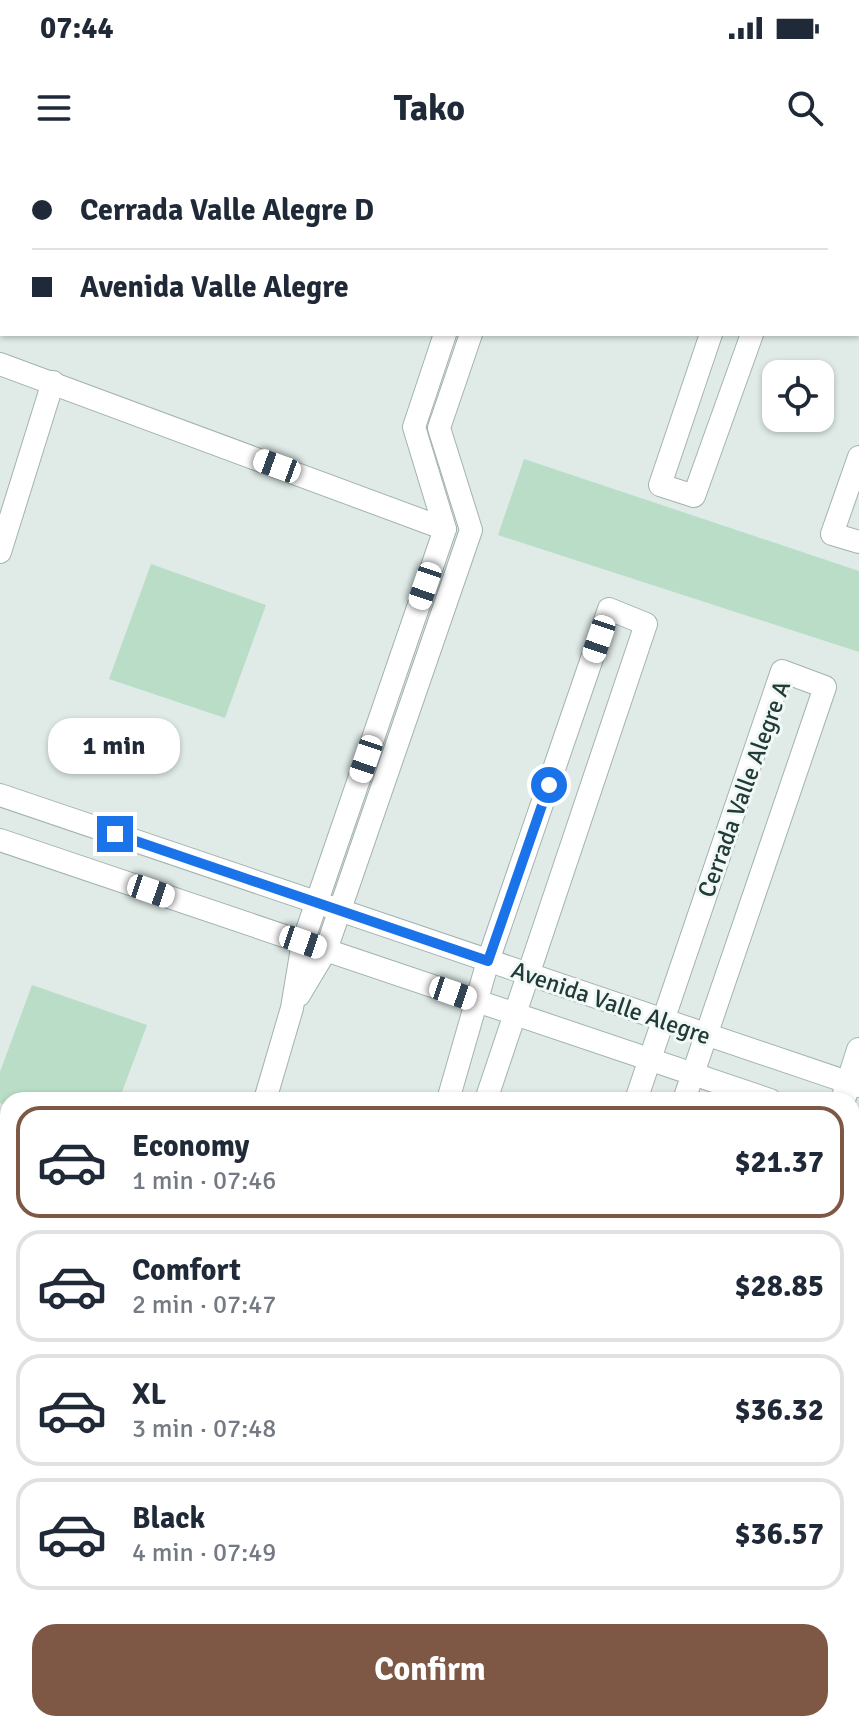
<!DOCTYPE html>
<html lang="en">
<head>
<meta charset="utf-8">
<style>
	:root { --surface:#fff; --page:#f2f2f3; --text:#1f2937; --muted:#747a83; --line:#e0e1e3; --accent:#7e5745 }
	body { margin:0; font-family:Signika,sans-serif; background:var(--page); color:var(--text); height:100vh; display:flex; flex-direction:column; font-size:30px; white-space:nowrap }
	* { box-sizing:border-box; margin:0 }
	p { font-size:26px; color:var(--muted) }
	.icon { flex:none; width:44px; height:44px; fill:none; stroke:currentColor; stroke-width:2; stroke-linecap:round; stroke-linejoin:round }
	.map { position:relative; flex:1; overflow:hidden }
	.drawer { position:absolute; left:0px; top:932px; width:860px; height:640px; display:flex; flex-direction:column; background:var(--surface); border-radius:24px 24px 0 0; box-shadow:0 2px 6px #0004 }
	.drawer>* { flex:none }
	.hud { position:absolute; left:0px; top:0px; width:860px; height:176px; box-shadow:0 2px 6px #0004; display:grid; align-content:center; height:176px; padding:0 32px; background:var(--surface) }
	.tools { position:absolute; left:762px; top:200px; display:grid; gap:16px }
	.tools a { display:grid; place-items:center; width:72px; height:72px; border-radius:16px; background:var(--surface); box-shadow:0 2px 6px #0004; font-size:40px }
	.end { position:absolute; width:36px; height:36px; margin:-18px; border:10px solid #1a73e8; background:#fff; box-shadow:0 0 0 4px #fff }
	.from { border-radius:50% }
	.bubble { position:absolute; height:56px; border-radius:24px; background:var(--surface); box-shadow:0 2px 6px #0004; font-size:26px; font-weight:700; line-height:56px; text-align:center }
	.car { position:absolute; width:24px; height:48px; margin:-24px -12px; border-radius:10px; box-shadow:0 0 6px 2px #0007; background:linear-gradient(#fff 24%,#345 0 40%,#fff 0 76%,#345 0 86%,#fff 0) }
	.hud b { display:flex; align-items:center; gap:28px; height:76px; font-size:30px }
	.hud b+b { border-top:2px solid var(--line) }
	.hud i { width:20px; height:20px; background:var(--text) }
	ul { padding:14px 0 0; list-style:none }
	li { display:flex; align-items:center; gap:24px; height:112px; margin:0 16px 12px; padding:0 16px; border:4px solid var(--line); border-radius:24px }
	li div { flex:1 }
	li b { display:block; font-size:30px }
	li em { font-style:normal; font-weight:700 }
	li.on { border-color:var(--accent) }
	li>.icon { width:72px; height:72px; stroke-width:1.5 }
	.action { display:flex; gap:16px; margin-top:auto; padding:16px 32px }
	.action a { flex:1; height:92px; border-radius:24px; background:var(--accent); color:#fff; font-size:32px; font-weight:700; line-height:92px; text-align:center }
	.status { display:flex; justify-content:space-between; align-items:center; height:56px; padding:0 40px; background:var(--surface); direction:ltr }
	.status svg { height:22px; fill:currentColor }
	header { display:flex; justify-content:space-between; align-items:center; height:104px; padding:0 32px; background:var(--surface); font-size:36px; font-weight:700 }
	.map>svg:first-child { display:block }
	.built { fill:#cfdbd7 }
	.green { fill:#b9ddc7 }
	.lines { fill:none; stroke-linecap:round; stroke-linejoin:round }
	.stream { stroke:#88bdd1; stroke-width:8 }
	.building { fill:#b6c6c1 }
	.street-casing { stroke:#a3b3b0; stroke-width:24 }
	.secondary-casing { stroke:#9fb7b1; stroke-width:26 }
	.street { stroke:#fff; stroke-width:22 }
	.secondary { stroke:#fff; stroke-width:24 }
	.route { stroke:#1a73e8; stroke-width:10 }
	.labels { text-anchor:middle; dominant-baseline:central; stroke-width:6; stroke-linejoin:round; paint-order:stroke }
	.street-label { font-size:24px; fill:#213c38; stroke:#f1f8f5 }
</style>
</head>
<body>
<div class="status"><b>07:44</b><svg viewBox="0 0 49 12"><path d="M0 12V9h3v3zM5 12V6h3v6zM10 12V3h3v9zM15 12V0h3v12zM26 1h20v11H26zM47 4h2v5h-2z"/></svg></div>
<header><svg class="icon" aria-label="menu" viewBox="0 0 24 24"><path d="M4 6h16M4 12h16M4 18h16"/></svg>Tako<svg class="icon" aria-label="search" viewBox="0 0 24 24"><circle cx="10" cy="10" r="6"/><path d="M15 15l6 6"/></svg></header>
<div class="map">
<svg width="859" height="1572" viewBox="0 0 859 1572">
	<rect width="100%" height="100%" fill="#e0ebe8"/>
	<path class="built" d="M852,1296L859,1298V1572H716L719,1564H852Z"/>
	<g class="green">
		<path d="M524,299L859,411V492L498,375Z"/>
		<path d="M151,404L266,445L225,558L109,519Z"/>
		<path d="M32,825L147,865L119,940H8V946L0,943V912Z"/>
	</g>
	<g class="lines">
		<path class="stream" d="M661,1572L664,1564"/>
	</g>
	<path class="building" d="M723,1564H773L771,1572H721Z"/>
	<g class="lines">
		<g class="street-casing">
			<g id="street">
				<path d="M81,2L82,0"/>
				<path d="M504,2L505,0"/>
				<path d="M529,2V0"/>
				<path d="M770,2V0"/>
				<path d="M813,2L814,0"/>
				<path d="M711,174L660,325L694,336L752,174"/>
				<path d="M0,204L445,369"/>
				<path d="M859,297L832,374L859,382"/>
				<path d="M0,392L53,222"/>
				<path d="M0,635L859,926"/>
				<path d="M0,680L770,940"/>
				<path d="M299,835L326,790L471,370L439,268L471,174"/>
				<path d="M265,940L292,848L303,782L445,369L414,267L445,174"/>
				<path d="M448,940L488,801L609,449L646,464L486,940"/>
				<path d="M636,940L782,511L825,527L684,940"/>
				<path d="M852,968L859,971"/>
				<path d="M0,1102L8,1104"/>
				<path d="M0,1154L8,1157"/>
				<path d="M0,1338L8,1340"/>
				<path d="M0,1509L8,1484"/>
				<path d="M67,1572L70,1564"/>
				<path d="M233,1572L236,1564"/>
				<path d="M272,1572L274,1564"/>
				<path d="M432,1572L435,1564"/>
				<path d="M470,1572L472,1564"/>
			</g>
		</g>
		<g class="secondary-casing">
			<g id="secondary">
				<path d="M843,940L859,890"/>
				<path d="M852,1120L859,1100"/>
				<path d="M852,1205L859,1207"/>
				<path d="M852,1255L859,1257"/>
				<path d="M631,1572L634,1564"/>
				<path d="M697,1572L700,1564"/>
			</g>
		</g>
		<use href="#street" class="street"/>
		<use href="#secondary" class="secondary"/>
	</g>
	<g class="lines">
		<path class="route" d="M115,674L488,801L549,625"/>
	</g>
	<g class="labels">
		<g class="street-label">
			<text transform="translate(744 629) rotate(-70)">Cerrada Valle Alegre A</text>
			<text transform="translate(611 843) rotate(19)">Avenida Valle Alegre</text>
		</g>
	</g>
</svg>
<div class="tools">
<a><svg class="icon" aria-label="locate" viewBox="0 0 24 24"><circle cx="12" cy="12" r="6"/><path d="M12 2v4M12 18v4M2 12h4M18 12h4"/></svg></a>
</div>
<i class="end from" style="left:549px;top:625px"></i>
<i class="end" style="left:115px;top:674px"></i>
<div class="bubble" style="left:48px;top:558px;width:132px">1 min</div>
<i class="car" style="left:277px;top:306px;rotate:290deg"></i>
<i class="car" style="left:425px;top:426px;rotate:199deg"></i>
<i class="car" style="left:599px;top:479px;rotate:199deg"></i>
<i class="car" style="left:366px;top:599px;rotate:199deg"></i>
<i class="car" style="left:151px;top:731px;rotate:109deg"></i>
<i class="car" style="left:303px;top:782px;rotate:109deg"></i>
<i class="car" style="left:453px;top:833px;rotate:109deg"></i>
<div class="hud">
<b><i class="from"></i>Cerrada Valle Alegre D</b>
<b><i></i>Avenida Valle Alegre</b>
</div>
<section class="drawer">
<ul>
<li class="on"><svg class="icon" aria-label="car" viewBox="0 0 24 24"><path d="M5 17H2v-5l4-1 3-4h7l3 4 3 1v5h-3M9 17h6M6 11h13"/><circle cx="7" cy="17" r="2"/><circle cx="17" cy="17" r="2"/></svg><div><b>Economy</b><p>1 min · 07:46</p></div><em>$21.37</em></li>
<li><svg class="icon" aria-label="car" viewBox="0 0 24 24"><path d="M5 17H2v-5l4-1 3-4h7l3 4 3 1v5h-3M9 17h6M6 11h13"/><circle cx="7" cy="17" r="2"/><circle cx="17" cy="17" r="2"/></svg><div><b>Comfort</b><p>2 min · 07:47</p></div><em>$28.85</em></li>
<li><svg class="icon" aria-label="car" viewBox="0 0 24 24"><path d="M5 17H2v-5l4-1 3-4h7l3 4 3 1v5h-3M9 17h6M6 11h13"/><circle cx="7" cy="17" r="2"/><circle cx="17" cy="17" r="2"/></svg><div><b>XL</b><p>3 min · 07:48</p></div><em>$36.32</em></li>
<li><svg class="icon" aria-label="car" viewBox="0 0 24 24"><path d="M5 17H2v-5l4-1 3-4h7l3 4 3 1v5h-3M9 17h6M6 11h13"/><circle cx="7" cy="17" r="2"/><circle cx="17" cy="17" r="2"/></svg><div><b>Black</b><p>4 min · 07:49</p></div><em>$36.57</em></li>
</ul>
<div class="action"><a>Confirm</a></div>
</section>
</div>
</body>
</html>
